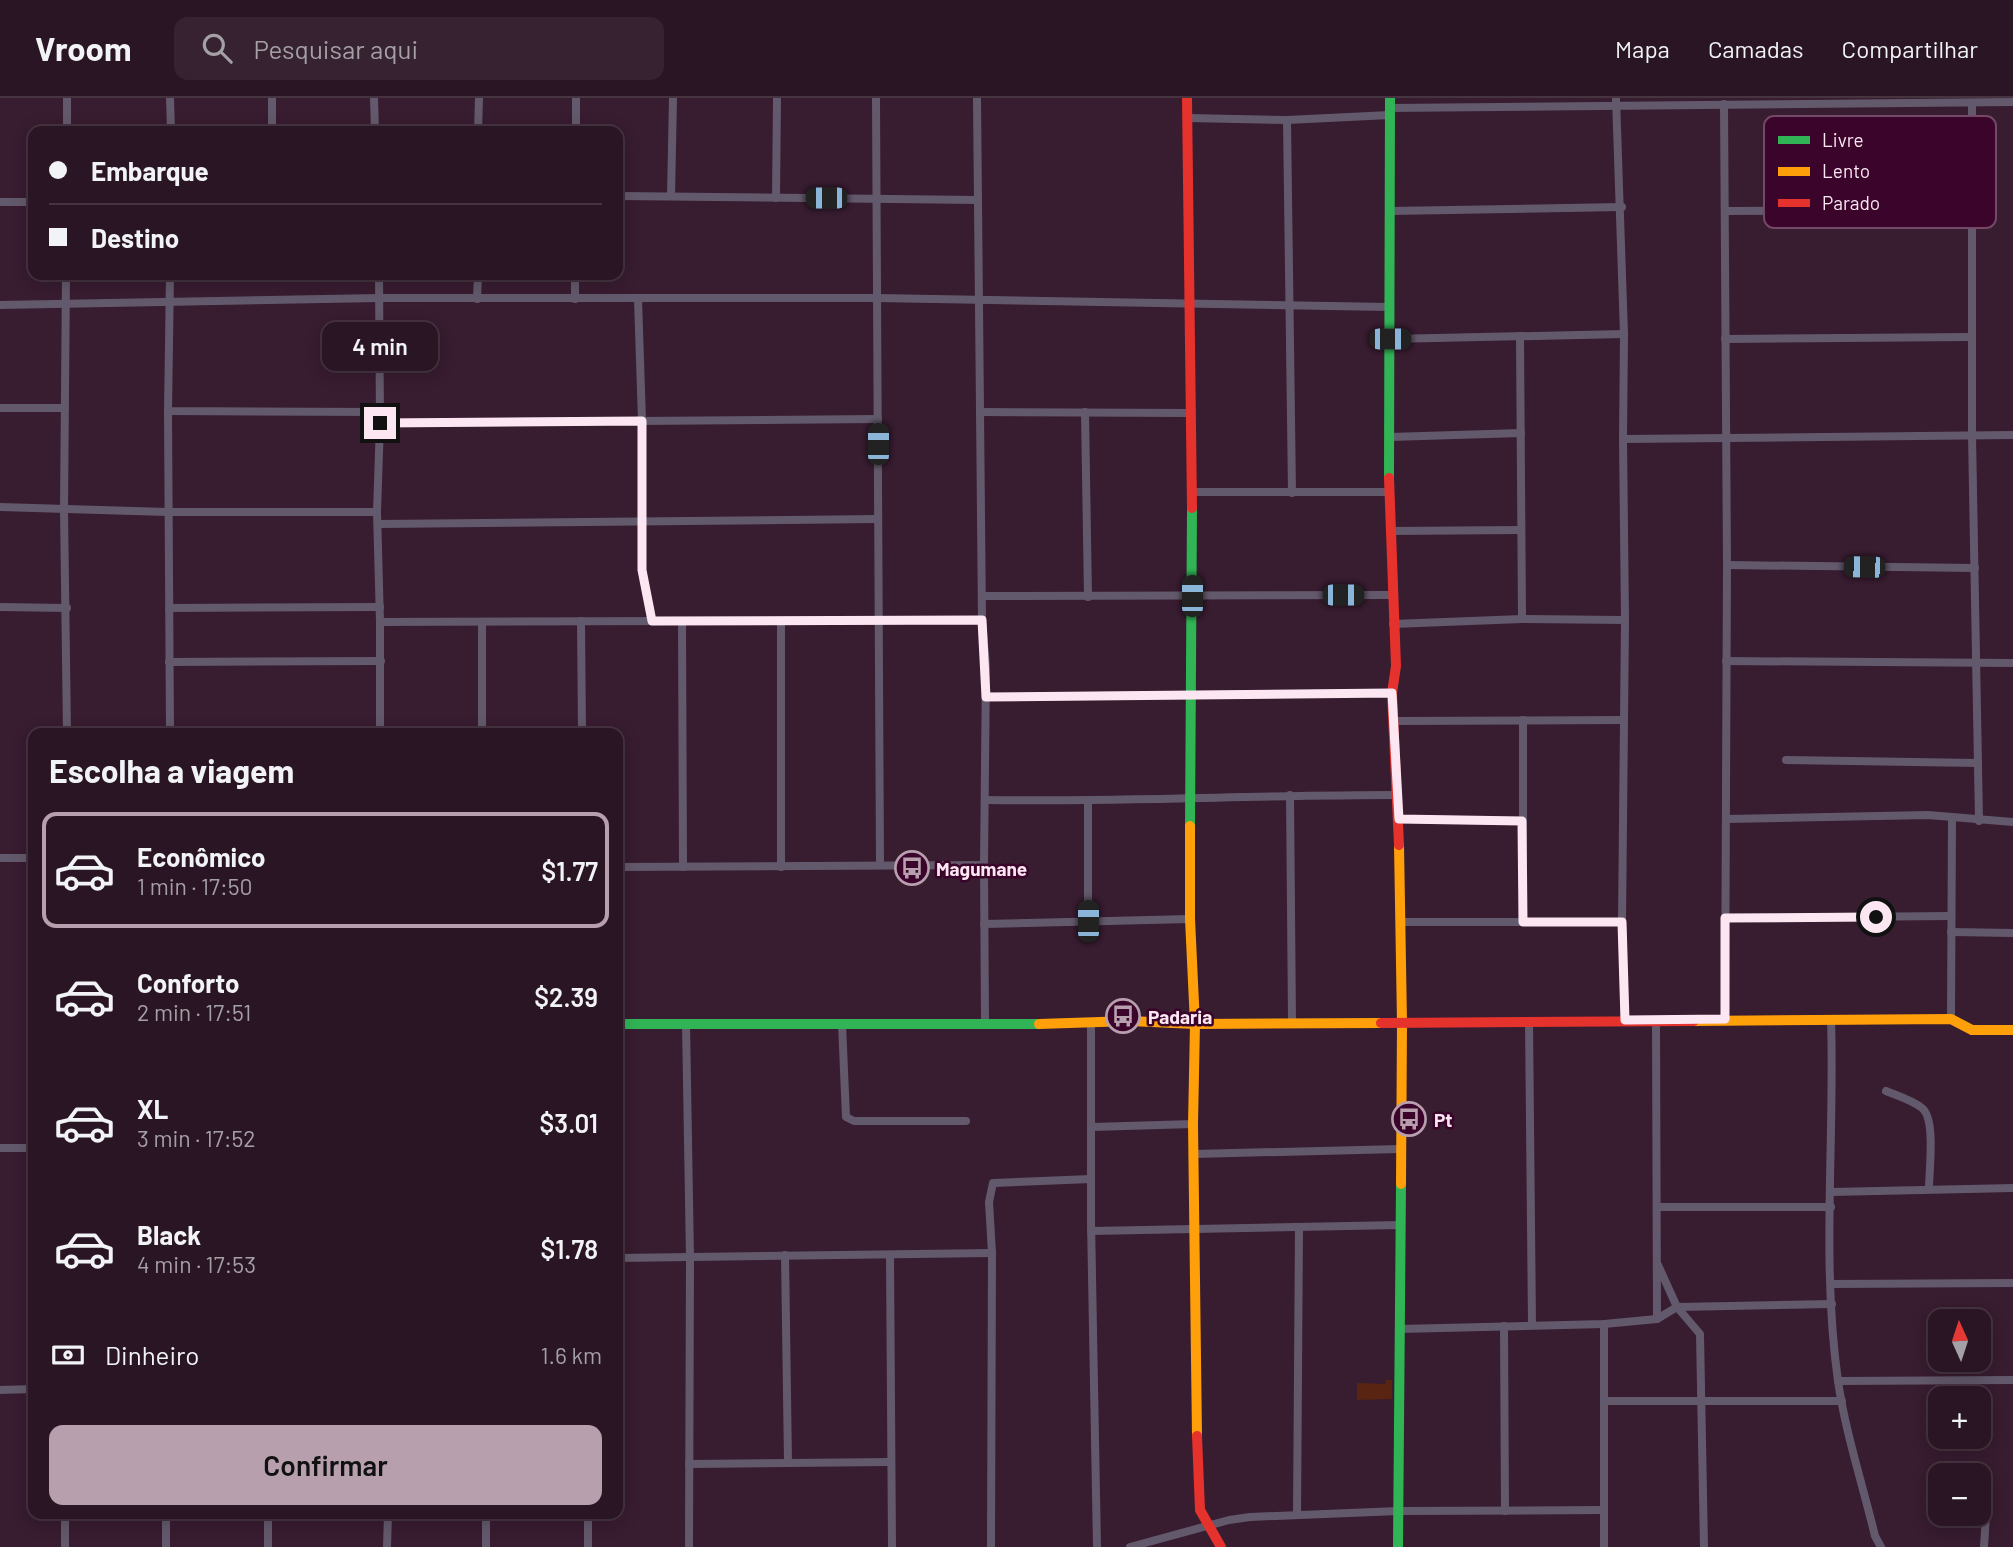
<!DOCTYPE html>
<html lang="pt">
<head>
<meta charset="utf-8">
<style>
	:root { --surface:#2a1524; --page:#362231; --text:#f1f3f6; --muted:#a59fa6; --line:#463441; --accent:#b79fae }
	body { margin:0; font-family:Barlow,sans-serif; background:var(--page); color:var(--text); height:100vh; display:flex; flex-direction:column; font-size:26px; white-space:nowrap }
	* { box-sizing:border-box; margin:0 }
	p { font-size:23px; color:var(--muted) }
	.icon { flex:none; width:38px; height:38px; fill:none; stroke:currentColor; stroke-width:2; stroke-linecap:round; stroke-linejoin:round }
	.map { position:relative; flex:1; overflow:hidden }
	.panel { position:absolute; left:28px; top:630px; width:595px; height:791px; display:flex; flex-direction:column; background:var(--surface); border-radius:14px; box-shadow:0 4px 18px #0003,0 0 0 2px var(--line) }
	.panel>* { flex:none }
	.banner { position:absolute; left:28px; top:28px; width:595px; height:154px; border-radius:14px; box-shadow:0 4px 18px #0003,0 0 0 2px var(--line); display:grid; align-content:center; height:154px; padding:0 21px; background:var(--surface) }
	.needle { width:46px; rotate:357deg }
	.controls { position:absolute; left:1928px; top:1211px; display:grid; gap:14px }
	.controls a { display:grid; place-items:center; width:63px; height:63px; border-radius:14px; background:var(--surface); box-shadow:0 4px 18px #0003,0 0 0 2px var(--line); font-size:35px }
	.end { position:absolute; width:32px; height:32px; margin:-16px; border:9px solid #fbe6f2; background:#111; box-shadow:0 0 0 4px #111 }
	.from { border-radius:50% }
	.bubble { position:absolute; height:49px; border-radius:14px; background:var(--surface); box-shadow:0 4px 18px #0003,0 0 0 2px var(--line); font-size:23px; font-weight:600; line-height:49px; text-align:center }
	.car { position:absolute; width:21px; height:42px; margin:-21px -10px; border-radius:9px; box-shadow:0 0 5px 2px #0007; background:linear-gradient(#222 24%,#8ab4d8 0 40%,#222 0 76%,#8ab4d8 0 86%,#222 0) }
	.banner b { display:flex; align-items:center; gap:24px; height:66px; font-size:26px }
	.banner b+b { border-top:2px solid var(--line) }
	.banner i { width:18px; height:18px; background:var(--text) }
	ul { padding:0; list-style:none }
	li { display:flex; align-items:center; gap:21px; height:116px; margin:0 14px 10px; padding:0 7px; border:4px solid transparent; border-radius:14px }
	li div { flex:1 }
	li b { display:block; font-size:26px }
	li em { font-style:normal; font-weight:600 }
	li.selected { border-color:var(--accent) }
	li>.icon { width:63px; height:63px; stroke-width:1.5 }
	h2 { padding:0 21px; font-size:32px; line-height:84px }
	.pay { display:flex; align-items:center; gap:18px; height:77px; padding:0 21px; font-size:26px }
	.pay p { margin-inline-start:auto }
	.button { display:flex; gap:14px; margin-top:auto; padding:14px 21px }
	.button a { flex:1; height:80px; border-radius:14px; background:var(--accent); color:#111; font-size:28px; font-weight:600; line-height:80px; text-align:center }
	header { display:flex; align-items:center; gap:42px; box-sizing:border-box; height:98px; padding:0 35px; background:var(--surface); border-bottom:2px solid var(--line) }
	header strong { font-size:33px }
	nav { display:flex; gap:38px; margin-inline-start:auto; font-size:24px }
	.search { width:490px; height:63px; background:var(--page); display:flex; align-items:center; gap:18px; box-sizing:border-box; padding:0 24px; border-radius:14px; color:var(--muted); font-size:26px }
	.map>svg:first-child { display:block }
	.green { fill:#592411 }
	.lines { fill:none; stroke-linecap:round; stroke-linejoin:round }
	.street { stroke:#63596c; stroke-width:8 }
	.fast { stroke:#30b455; stroke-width:10 }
	.slow { stroke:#ff9f0a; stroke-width:10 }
	.jam { stroke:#e5322d; stroke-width:10 }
	.route { stroke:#fbe6f2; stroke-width:9 }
	.labels { text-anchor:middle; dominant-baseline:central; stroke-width:5; stroke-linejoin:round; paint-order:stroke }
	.poi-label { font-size:19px; font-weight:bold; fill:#fbe6f2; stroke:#3a042b; text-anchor:start }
	.key { fill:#3a042b; stroke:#744867; stroke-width:2 }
	.key-label { font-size:19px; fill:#fbe6f2 }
</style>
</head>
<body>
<header>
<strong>Vroom</strong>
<div class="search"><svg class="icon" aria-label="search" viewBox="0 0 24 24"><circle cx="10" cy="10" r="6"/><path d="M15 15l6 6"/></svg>Pesquisar aqui</div>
<nav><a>Mapa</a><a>Camadas</a><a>Compartilhar</a></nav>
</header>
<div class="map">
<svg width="2013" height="1449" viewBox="0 0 2013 1449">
	<rect width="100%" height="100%" fill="#381c30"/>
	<path class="green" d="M1386,1282H1392V1301L1357,1302V1285L1385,1286Z"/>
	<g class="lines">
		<g class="street">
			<path d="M170,0L171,33"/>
			<path d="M374,0L375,33"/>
			<path d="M876,0L880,766"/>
			<path d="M977,0L982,522L986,568L984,767L985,925"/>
			<path d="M1616,0L1624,236L1623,341L1625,522L1622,824L1625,922"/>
			<path d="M1972,5V337L1979,723"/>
			<path d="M1724,6L1727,467L1725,921"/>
			<path d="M1389,10L2013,4"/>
			<path d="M1188,20L1287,22L1390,17"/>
			<path d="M1287,22L1292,395"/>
			<path d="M67,33V0"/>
			<path d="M272,33V0"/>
			<path d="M478,33L479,0"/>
			<path d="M576,33V0"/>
			<path d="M618,98L978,102"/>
			<path d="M671,98L673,0"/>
			<path d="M776,100L777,0"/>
			<path d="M0,104H33"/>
			<path d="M1390,113L1622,109"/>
			<path d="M1726,113L1971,112"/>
			<path d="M66,177L64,412L67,635"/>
			<path d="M170,177L168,313L380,314"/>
			<path d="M379,177L380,325L377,414L380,524V635"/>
			<path d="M477,201L478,177"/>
			<path d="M575,201V177"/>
			<path d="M638,201L642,323V473L652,523"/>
			<path d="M0,207L379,200H878L1390,209"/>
			<path d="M1520,238L1522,521"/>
			<path d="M1390,241L1624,236"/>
			<path d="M1725,241L1972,239"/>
			<path d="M0,310H65"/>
			<path d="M168,313L170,635"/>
			<path d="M980,314L1190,315"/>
			<path d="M1085,314L1088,499"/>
			<path d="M380,325L878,321"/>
			<path d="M1390,339L1521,335"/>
			<path d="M1623,341L2013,337"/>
			<path d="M1192,394H1389"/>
			<path d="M0,409L167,414H377"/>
			<path d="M378,426L878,421"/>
			<path d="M1390,433L1520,432"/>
			<path d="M1727,467L1975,470"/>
			<path d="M983,498L1393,497"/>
			<path d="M0,509L67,510"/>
			<path d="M169,510L380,509"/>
			<path d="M581,523L582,635"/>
			<path d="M682,523L683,769"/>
			<path d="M380,524L982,522"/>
			<path d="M482,524V635"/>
			<path d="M1393,526L1522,521L1625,522"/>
			<path d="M1726,563L2013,565"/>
			<path d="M169,564L381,563"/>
			<path d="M986,599L1392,595"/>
			<path d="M1523,622V824"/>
			<path d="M1395,623L1624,622"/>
			<path d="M1786,662L1978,665"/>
			<path d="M1290,697L1292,923"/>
			<path d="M985,702C1122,704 1259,697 1396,697"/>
			<path d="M1088,703V823"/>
			<path d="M1399,721L1522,723"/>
			<path d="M1726,721L1928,717L2013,724"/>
			<path d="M0,760H33"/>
			<path d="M618,769L984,767"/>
			<path d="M781,769V523"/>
			<path d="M1725,820L1951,818"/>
			<path d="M1400,824H1622"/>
			<path d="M984,826L1190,821"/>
			<path d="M1951,834L2013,835"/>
			<path d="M1831,921C1835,1041 1821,1163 1838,1283C1845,1333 1863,1388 1875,1438L1881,1449"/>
			<path d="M1951,921L1952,720"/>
			<path d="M1656,922L1657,1221"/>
			<path d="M1529,923L1532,1227"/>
			<path d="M686,925L690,1160L689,1449"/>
			<path d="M842,926L846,1019L854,1023H966"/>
			<path d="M1091,926V1123L1097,1449"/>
			<path d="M1886,993C1898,998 1912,1002 1922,1010C1936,1021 1929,1072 1929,1091"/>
			<path d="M1092,1029L1193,1026"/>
			<path d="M0,1050H33"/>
			<path d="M1194,1056L1400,1051"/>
			<path d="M1831,1094L2013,1090"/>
			<path d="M1657,1109H1831"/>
			<path d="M1091,1133L1400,1127"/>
			<path d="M785,1157L788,1365"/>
			<path d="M890,1158L892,1449"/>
			<path d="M618,1160L992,1155"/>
			<path d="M1658,1167L1677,1209L1700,1236L1704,1449"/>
			<path d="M1831,1186L2013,1185"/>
			<path d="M1504,1228L1505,1413"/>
			<path d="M1399,1231L1604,1226L1657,1221L1677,1209L1832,1206"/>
			<path d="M1838,1283L2013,1282"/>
			<path d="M0,1292L33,1291"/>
			<path d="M1606,1303H1842"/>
			<path d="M689,1366L890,1364"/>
			<path d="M166,1416V1449"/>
			<path d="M268,1416V1449"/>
			<path d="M1297,1417L1299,1129"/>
			<path d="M65,1449V1416"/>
			<path d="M387,1449L388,1416"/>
			<path d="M486,1449V1416"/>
			<path d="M588,1449V1416"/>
			<path d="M991,1449L992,1155L989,1104L993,1085L1091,1081"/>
			<path d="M1130,1449L1229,1422L1250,1419L1398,1413L1604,1412"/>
			<path d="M1604,1449V1226"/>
			<path d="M1984,1449L1988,1384"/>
		</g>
		<g class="fast">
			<path d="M1389,380L1390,0"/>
			<path d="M1190,728L1192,410"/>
			<path d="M618,926H1039"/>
			<path d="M1398,1449L1401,1086"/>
		</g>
		<g class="slow">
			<path d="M1190,728V821L1195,926L1193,1026L1197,1338"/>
			<path d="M1399,747L1402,924L1401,1086"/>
			<path d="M1694,923L1951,921L1972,932H2013"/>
			<path d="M1039,926L1130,923L1195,926L1381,925"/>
		</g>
		<g class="jam">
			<path d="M1187,0L1192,410"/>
			<path d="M1389,380L1396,568L1392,595L1399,747"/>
			<path d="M1381,925L1694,923"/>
			<path d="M1197,1338L1200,1412L1221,1449"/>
		</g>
	</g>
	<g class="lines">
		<path class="route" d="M380,325L642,323V472L652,523L982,522L986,599L1392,595L1399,721L1522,723L1523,824H1622L1625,922L1725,921V820L1876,819"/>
	</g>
	<defs>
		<g id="bus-ring" transform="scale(1.75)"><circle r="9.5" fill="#3a042b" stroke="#b79fae" stroke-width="1.5"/><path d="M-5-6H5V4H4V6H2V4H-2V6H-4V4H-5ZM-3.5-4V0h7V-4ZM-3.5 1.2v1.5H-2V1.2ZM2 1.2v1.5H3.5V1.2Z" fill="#b79fae"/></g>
	</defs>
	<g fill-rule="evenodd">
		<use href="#bus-ring" x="912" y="770"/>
		<use href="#bus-ring" x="1123" y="918"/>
		<use href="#bus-ring" x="1409" y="1021"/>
	</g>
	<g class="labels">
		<g class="poi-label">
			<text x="936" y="770">Magumane</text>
			<text x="1148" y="918">Padaria</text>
			<text x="1434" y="1021">Pt</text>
		</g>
	</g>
	<rect x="1764" y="18" width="232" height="112" rx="10" class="key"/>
	<rect x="1778" y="38" width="32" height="8" fill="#30b455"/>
	<rect x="1778" y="69" width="32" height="9" fill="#ff9f0a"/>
	<rect x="1778" y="101" width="32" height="8" fill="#e5322d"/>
	<g class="key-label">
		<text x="1822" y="49">Livre</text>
		<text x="1822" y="80">Lento</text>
		<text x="1822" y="112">Parado</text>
	</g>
</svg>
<div class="controls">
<a><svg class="needle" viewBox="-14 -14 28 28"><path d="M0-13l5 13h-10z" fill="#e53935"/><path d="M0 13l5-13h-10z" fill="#a59fa6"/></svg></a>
<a>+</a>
<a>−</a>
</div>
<i class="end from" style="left:1876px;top:819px"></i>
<i class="end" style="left:380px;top:325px"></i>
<div class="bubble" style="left:322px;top:224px;width:116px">4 min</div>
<i class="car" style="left:826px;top:100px;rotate:270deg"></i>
<i class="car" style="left:1390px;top:241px;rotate:90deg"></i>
<i class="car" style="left:878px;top:346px;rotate:0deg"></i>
<i class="car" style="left:1864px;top:469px;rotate:271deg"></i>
<i class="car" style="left:1343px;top:497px;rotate:90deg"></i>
<i class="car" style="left:1192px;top:498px;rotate:0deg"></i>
<i class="car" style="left:1088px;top:823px;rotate:0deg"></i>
<div class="banner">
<b><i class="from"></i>Embarque</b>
<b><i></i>Destino</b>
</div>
<section class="panel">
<h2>Escolha a viagem</h2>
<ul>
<li class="selected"><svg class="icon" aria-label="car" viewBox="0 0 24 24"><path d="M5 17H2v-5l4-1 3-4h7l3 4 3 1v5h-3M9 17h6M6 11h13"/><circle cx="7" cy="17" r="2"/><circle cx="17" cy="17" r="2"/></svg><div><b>Econômico</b><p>1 min · 17:50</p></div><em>$1.77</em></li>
<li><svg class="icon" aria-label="car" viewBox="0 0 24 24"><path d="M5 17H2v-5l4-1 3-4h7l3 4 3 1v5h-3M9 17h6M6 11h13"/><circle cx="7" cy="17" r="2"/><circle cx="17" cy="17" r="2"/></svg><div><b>Conforto</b><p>2 min · 17:51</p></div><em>$2.39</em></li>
<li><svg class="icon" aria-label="car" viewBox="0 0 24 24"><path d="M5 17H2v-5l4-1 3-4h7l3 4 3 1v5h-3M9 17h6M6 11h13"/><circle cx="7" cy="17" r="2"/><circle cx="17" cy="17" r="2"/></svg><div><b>XL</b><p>3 min · 17:52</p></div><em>$3.01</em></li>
<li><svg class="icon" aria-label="car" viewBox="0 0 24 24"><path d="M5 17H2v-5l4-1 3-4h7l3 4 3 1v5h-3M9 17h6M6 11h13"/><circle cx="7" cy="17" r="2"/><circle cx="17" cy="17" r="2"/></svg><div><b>Black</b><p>4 min · 17:53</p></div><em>$1.78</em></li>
</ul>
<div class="pay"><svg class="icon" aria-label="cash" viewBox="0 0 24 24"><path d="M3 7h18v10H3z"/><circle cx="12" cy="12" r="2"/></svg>Dinheiro<p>1.6 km</p></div>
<div class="button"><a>Confirmar</a></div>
</section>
</div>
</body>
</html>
